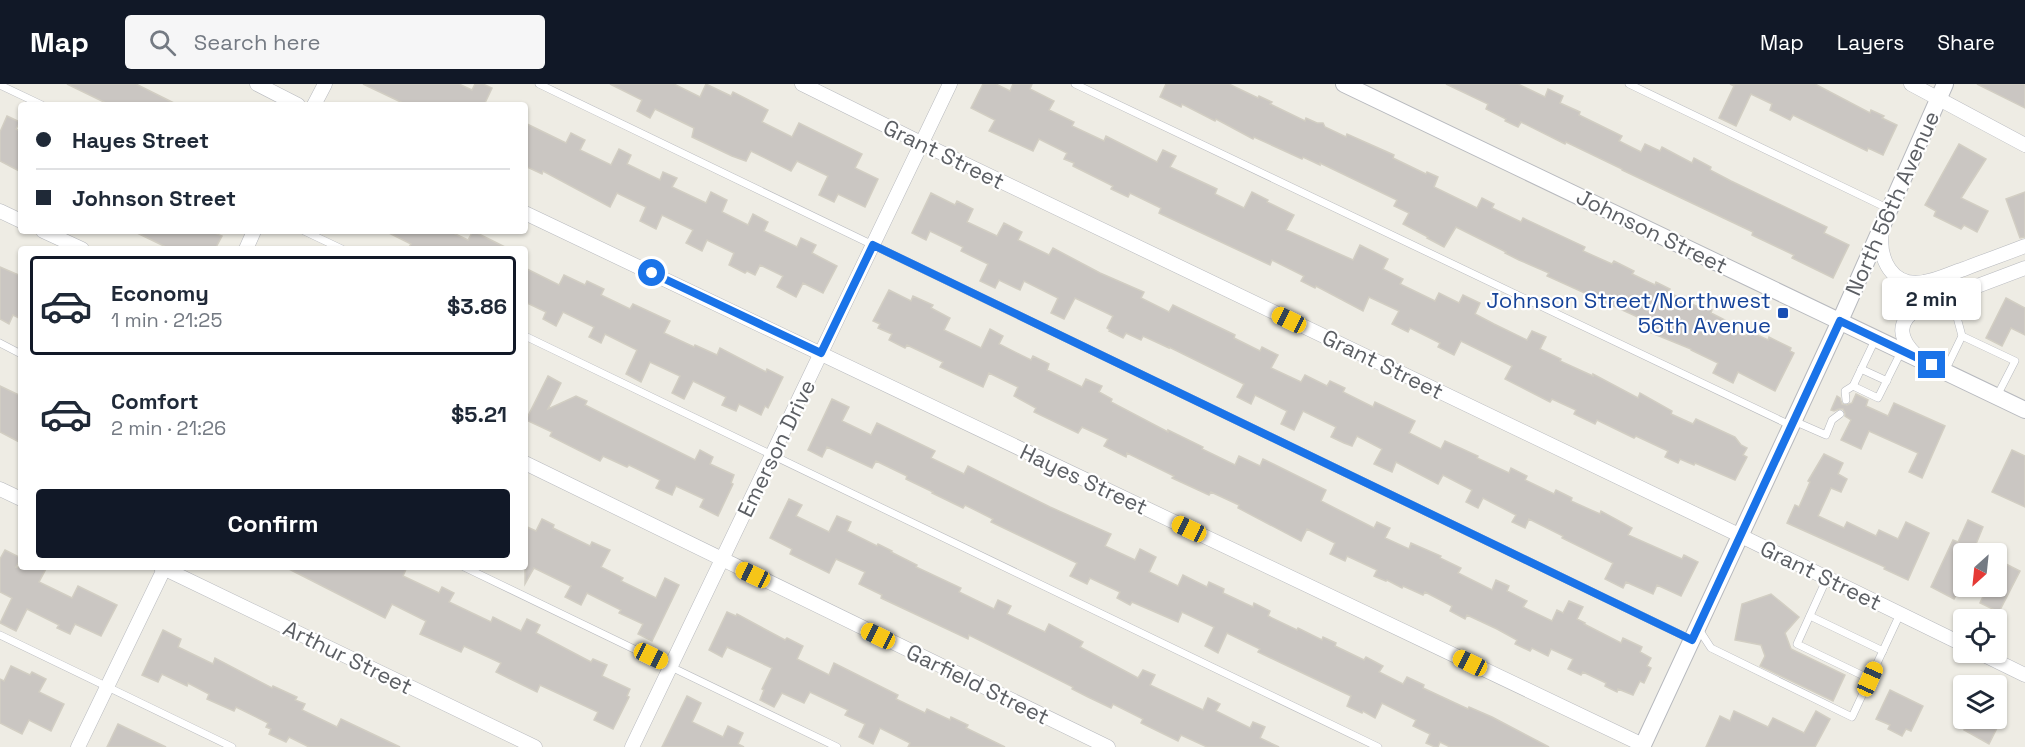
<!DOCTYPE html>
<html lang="en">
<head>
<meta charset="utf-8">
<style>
	:root { --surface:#fff; --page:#f6f6f7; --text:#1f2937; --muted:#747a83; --line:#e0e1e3; --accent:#111827 }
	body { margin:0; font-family:"Space Grotesk",sans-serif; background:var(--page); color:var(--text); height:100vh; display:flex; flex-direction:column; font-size:22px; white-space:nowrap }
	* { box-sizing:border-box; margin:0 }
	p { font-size:20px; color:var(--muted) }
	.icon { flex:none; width:33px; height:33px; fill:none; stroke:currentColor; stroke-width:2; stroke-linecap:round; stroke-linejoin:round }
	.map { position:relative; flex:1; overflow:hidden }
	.sheet { position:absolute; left:18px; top:162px; width:510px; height:324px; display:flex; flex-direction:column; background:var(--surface); border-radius:6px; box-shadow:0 2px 4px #0004 }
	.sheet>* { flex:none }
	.guide { position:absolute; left:18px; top:18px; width:510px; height:132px; border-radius:6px; box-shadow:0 2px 4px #0004; display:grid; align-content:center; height:132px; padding:0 18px; background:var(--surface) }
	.needle { width:39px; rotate:207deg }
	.controls { position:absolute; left:1953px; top:459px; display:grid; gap:12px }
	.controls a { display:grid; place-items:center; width:54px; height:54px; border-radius:6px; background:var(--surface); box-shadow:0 2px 4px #0004; font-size:30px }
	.end { position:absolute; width:27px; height:27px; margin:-14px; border:8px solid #1a73e8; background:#fff; box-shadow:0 0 0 3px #fff }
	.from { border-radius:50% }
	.bubble { position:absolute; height:42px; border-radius:6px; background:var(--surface); box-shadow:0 2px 4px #0004; font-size:20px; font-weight:700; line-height:42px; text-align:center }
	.car { position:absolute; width:18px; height:36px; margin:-18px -9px; border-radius:8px; box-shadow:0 0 4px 2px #0007; background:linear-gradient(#f5c518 24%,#345 0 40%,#f5c518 0 76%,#345 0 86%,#f5c518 0) }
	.guide b { display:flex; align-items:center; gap:21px; height:57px; font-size:22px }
	.guide b+b { border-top:2px solid var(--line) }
	.guide i { width:15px; height:15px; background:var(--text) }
	ul { padding:10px 0 0; list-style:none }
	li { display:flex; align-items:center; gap:18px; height:99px; margin:0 12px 9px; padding:0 6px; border:3px solid transparent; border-radius:6px }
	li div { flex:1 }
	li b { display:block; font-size:22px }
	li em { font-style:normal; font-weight:700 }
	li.on { border-color:var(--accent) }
	li>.icon { width:54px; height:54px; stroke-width:1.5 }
	.button { display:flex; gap:12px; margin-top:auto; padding:12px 18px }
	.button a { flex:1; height:69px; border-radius:6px; background:var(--accent); color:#fff; font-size:24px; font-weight:700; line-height:69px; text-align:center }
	header { display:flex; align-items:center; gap:36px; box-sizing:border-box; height:84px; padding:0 30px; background:var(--accent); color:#fff }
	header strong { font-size:28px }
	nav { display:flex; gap:33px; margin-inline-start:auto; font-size:21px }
	.search { width:420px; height:54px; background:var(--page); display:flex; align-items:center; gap:15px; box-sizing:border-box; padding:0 21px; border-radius:6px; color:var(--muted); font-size:22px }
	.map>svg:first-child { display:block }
	.building { fill:#cac6c2; stroke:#d2cec3; stroke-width:1.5 }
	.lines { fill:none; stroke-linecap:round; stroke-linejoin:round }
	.service-casing { stroke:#b7b9be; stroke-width:8 }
	.minor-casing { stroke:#b7b9be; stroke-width:15 }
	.tertiary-casing { stroke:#b7b9be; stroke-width:18 }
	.service { stroke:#fff; stroke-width:7 }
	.minor { stroke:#fff; stroke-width:14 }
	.tertiary { stroke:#fff; stroke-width:16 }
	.route { stroke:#1a73e8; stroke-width:8 }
	.transit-dot { fill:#1a4fb4; stroke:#fff; stroke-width:2 }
	.labels { text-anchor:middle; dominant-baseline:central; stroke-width:4.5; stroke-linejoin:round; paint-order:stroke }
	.street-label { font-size:22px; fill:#5c5f64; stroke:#fff }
	.transit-label { font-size:22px; fill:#164399; stroke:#fff; text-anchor:end }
</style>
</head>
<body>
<header>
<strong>Map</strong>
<div class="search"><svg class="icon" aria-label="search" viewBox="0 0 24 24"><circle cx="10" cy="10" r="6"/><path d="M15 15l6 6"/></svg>Search here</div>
<nav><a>Map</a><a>Layers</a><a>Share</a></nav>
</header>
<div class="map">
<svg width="2025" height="663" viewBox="0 0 2025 663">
	<rect width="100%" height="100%" fill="#eeece4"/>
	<g class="building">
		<path d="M67,0H136L178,21H110Z"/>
		<path d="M363,0H459L472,6L475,0H483L492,4L484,21H407Z"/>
		<path d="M610,0H674L700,13L706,0L731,12L733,8L768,26L762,38L792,53L799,39L862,70L855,84L878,95L865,123L838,110L834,118L819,111L828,92L797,77L791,87L751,67L746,77L732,72L692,53L694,44L655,25L650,34L637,27L642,16Z"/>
		<path d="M983,0H996L1010,7L1013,0H1032L1030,5L1054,17L1049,26L1074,38L1072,42L1104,57L1106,52L1157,78L1163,66L1176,72L1170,83L1217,105L1215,110L1244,124L1252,108L1268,116L1267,118L1294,131L1286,146L1353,176L1360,161L1388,175L1383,185L1403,195L1400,200L1435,217L1439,209L1459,219L1463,211L1480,219L1475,230L1494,240L1527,256L1532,247L1546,253L1540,265L1561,275L1560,277L1593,292V290L1638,314L1640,309L1672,327L1671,330L1693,340L1696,335L1735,353L1741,361L1747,364L1743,371L1747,373L1735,396L1695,379L1694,381L1680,375L1678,379L1665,373L1668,367L1636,352L1634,354L1597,336L1595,340L1574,330L1576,326L1552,315L1550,318L1505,295L1512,282L1461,257L1454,271L1438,263L1440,259L1410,244L1408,248L1392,240L1399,227L1369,213L1363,227L1316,202L1315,204L1301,197L1304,192L1272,176L1270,181L1159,129L1161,124L1130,109L1128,113L1111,105L1113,102L1073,82L1074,79L1064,75L1067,69L1039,55L1033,67L989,47L995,36L971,24Z"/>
		<path d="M1166,0H1229L1258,14L1259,12L1272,18L1270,20L1305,37L1306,34L1317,39H1323L1325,43L1346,53L1347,50L1394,71L1393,74L1426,90L1427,88L1438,93L1434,103L1477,124L1482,114L1494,120L1492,124L1521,138L1523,134L1585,163L1583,167L1612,180L1614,177L1634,187L1632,190L1655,201L1656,198L1670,205L1668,208L1698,223L1700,220L1712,226L1711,229L1727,237L1725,242L1746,252L1749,247L1768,256L1769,253L1791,264L1790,267L1794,269L1775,307L1738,288L1733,299L1713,289L1718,279L1691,266V265L1647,247L1651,239L1547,192L1549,189L1519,176L1505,169L1506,168L1456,143L1444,163L1427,154L1428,153L1403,140L1409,129L1394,122L1397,116L1320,79V81L1303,73L1302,75L1254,53L1253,55L1216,35L1215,37L1182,20L1181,23L1160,13Z"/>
		<path d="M1446,0H1518L1545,13L1548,5L1563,12L1560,19L1580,28L1579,31L1622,52L1619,57L1641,68L1645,60L1660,67L1662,63L1692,79L1694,74L1711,83L1710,86L1731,97L1827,143L1824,149L1849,161L1833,194L1792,174L1794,171L1752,151L1753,148L1622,86V85L1566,58L1565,60L1521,38L1518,43L1505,37L1506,35L1486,25L1488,20Z"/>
		<path d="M1730,0H1815L1870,29L1871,26L1884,32L1882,34L1897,41L1883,71L1868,64L1867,67L1793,31L1790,36L1770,26L1772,20L1751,10L1736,42L1719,34L1734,2Z"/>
		<path d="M1977,0H2025V24Z"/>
		<path d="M7,32L20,38L16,45L21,48V88L0,77V48Z"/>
		<path d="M525,39L566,59L571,49L585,56L580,66L611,81L619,65L631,71L627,80L660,96L663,88L677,94L672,103L706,119L711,108L727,116L722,128L748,141L753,130L768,138L764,147L797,163L801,154L816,161L812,169L837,182L823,209L803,199L796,213L777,203L783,192L760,181L755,191L747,187L745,189L729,181L734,169L707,156L702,167L686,159L693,146L662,131L656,145L640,137L646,123L617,109L610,123L543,87L542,90L525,82Z"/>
		<path d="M1959,60L1986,75L1961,114L1988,127L1977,148L1964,141L1961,145L1934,132L1936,127L1925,121Z"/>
		<path d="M2025,108V153L2020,154L2006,115Z"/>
		<path d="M931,109L955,121L957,117L973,125L967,138L997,152L1004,139L1022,148L1018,156L1049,171L1053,164L1100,189L1144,208L1141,214L1169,228L1173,221L1235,251L1234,254L1260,267L1262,263L1278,271L1271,284L1301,298L1305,291L1327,302L1330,297L1345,304L1343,308L1373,323L1375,318L1415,337L1409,349L1441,365L1445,357L1478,372L1477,374L1509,389L1511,384L1527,392L1525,396L1554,410L1556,406L1572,414L1571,417L1600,430L1601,427L1632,444L1628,451L1682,475L1684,471L1698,478L1681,512L1657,501L1653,510L1626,498L1623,504L1605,495L1613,479L1562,454L1563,452L1529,435L1525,444L1512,438L1516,431L1483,414L1478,424L1466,418L1472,406L1443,391L1438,400L1396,378L1392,388L1374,380L1382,365L1357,352L1352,362L1344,359L1331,353L1336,343L1303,327L1294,346L1281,340L1287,327L1255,311L1251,320L1237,313L1244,300L1169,263V264L1143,252L1141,256L1126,249L1123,254L1109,247L1110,246L1107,244L1113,232L1075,214L1064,235L1051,229L1058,214L1024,197L1020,206L999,196L995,204L980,197L988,180L961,167L963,163L930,147L926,156L912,149Z"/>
		<path d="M133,147H210L222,152L215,165H170Z"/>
		<path d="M385,147H449L468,156L473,147L509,165H408L411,160Z"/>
		<path d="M0,183L21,192V235L13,231L9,240L0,235Z"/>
		<path d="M525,184L559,201L564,191L585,201L587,197L604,205L601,211L630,225L633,220L670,237L664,249L694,263L695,261L717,271L720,264L766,288L767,285L783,293L768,324L765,322L761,331L739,320L736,327L722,321L726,313L693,297L684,315L672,309L680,292L650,278L641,298L626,290L637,266L605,250L601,259L589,253L594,243L563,228L556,242L543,235L546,228L525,218Z"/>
		<path d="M889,206L911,217L913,212L933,221L931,224L950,234L944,246L981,264L990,245L1003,252L999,260L1031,276L1033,272L1049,280L1047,286L1082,303L1086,295L1102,302L1099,308L1112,315L1111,318L1168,348V346L1203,363L1202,365L1235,381L1239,372L1260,382L1263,375L1326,406L1321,417L1374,444L1377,438L1390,444L1385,454L1409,465L1411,459L1441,472L1440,474L1461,484L1458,489L1492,506L1496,496L1509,502L1507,507L1527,517L1523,523L1552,537L1557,526L1563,529L1569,517L1583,523L1577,535L1585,539L1584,540L1621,559L1623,554L1642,563L1640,568L1651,574L1647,582L1651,584L1644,599L1640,597L1633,611L1618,605L1617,608L1605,602L1606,599L1583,588L1581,591L1568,585L1573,575L1551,565L1548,572L1532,564L1530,567L1515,560L1517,556L1497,545L1467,531L1465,535L1450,527L1452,522L1425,508L1423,511L1403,502L1402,504L1387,496L1386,497L1374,492L1377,486L1347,472L1345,477L1330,470L1335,459L1307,445L1301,457L1238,424L1239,421L1211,408L1209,411L1172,394L1174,392L1127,369L1126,373L1104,362L1108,355L1082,343L1078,349L1034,328L1036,324L1014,312L1018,303L989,289L983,303L940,283L943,278L907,261L905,264L889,256L892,250L878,244L880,240L873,237Z"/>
		<path d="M2006,214L2025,224V251L2011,244L2002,262L1986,254Z"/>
		<path d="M548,292L561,299L548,325L576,312L587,317L585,321L695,376L700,366L713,373L710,380L734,391L731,399L733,400L718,432L700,423L704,415L676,402L672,411L656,404L660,396L629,381L627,383L603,372L600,377L550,352L552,348L526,336Z"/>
		<path d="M0,302L21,312V359L0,348Z"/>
		<path d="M1856,310L1868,316L1866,322L1888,332L1894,319L1945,342L1922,394L1909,388L1918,369L1869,347L1861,365L1841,356L1851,336L1845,332V329L1843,325H1839L1834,327L1831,326L1837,312L1840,314L1842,320L1847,321L1852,319Z"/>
		<path d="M832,315L849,323L842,337L871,351L877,339L935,367L931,374L964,390L968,382L1050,423L1111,450L1105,462L1135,476L1140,465L1156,473L1149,488L1178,502L1183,491L1207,503L1209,498L1224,505L1223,509L1253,523L1254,519L1270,527L1268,532L1297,546L1298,544L1322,556L1323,553L1336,559L1335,562L1364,576L1366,573L1383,582L1379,588L1403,600L1407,593L1424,601L1423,604L1468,625L1469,623L1492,633L1549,663H1450L1440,658L1438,663H1435L1426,659L1430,650L1413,642L1416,636L1382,619L1375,634L1363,627L1362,629L1347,622L1351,612L1258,568L1260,565L1227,549L1218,569L1205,562L1214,543L1182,528L1178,538L1132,518L1130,521L1117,514L1120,508L1090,494L1087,500L1070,492L1077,479L991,438L993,435L965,421L963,424L932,409L933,408L906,395L907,392L876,377L872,384L827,363L822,373L808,366Z"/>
		<path d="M2012,366L2025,372V423L1992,408Z"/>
		<path d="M1824,370L1843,379L1838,390L1847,395L1841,408L1831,404L1818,432L1844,444L1847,438L1876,452L1879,446L1898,455L1906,438L1929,449L1908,496L1884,485L1885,483L1787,439L1795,421L1799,423L1810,398L1808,397Z"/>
		<path d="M789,415L802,421L796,432L829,448L837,432L851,438L847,447L877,462L878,460L892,467L891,468L917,481L916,483L961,504L959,508L994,525L998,516L1011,522L1007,530L1045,548L1049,540L1083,558L1080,563L1138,594L1143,586L1155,591L1150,601L1203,626L1208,614L1220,620L1216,627L1250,644L1253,638L1265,643L1260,654L1279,663H1207L1181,651L1178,657L1141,639L1143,635L1113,620L1111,624L1088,613L1072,605L1073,603L969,551L968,555L881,514L882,511L859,500L865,488L836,475L829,489L790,470L792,465L770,454Z"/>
		<path d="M542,435L554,441L553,444L590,462L592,458L610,466L601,483L623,494L621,497L656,514L665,494L679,501L652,557L638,550L643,540L619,529L621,526L587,509L581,521L565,513L571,502L534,484L525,500V442L536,447Z"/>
		<path d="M1968,436L1983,443L1972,470H1964V495L1954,515L1931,503L1953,456L1958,458Z"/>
		<path d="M5,466L21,474L16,483H47L39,498L72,514L78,502L117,521L101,552L75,540L70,550L57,544L59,541L27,525L16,547L0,539L12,514L0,508V475Z"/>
		<path d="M2000,477L2020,487L1999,528L1980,519L1988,502H1996V485Z"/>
		<path d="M285,483H407L403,492L439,509L442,503L454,509L449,518L491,538L493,533L521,547L527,535L540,541L536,549L591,578L593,575L607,581L602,592L630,605L627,612L629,613L613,645L594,636L598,628L540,601L537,608L496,588L501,579L464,562L461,568L420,550L426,537L392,520L385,534Z"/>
		<path d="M1771,510L1799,533L1785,549L1791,565L1845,591L1833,617L1760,582L1765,572L1761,561L1735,556L1742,520Z"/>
		<path d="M727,528L736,532L737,530L785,556L787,554L803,562L797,575L829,591L834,579L898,611L896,615L925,629L927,625L950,636L951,633L968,641L966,644L1005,663H908L910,659L880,644L873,660L859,653L865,640L845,631L848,626L810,608L804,619L782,609L774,623L760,616L764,606L762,605L772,584L727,563L722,573L709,566Z"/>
		<path d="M163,546L181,555L178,563L213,580L215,574L272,604L273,602L297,613L295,616L305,620L302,626L337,643L341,635L400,663H309L289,653L286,658L269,650L271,645L266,643L268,639L236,623L234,627L207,615L209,610L188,599L187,602L162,590L158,598L142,591Z"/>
		<path d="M11,582L30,591L32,588L46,595L39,608L64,620L51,647L29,636L22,650L0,639V595L4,597Z"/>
		<path d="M1890,606L1923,622L1911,647L1906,645L1902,652L1888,645L1890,641L1876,635Z"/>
		<path d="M687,612L701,619L692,638L723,653L728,642L743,649L738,660L744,663H662Z"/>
		<path d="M1734,627L1768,643L1773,634L1804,649L1816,627L1830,635L1815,663H1706L1720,632L1730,637Z"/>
		<path d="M1971,634H2002L1989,660L1964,646Z"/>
		<path d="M118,640L166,663H107Z"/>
	</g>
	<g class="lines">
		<g class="service-casing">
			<g id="service">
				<path d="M539,0L1692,556"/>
				<path d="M1075,0L1790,341"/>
				<path d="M1629,0L1889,125"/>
				<path d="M0,1L42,21"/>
				<path d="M304,147L342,165"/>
				<path d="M525,252L1378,663"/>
				<path d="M1962,252L2015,277L1997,312"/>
				<path d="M0,259L21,270"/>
				<path d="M1861,285L1887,297"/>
				<path d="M1945,287L1962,252L1951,211"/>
				<path d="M1853,302L1878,314L1901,268"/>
				<path d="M1846,316L1845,307L1853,302L1875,256"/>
				<path d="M1794,337L1826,351L1832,336L1840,330"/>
				<path d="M464,483L837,663"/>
				<path d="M1827,494L1797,560L1870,595"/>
				<path d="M1810,532L1883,567"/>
				<path d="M1698,544L1711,564L1852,633L1900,530"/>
				<path d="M0,551L232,663"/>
			</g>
		</g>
		<g class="minor-casing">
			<g id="minor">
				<path d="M257,0L298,21"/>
				<path d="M802,0L921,59L1741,452L1964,561"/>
				<path d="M1911,0L2025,61"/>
				<path d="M314,21L325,0"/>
				<path d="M0,127L21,137"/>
				<path d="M525,129L1643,661"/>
				<path d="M43,147L82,165"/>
				<path d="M1882,147C1878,175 1892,204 1924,198C1938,196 1951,189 1964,185C1984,177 2005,170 2025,162"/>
				<path d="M246,165L254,147"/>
				<path d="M1917,272C1899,255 1895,238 1919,224L2025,184"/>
				<path d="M525,379L1108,663"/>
				<path d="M0,405L21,415"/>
				<path d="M161,483L535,663"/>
				<path d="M1978,568L2025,591"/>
				<path d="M78,663L165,483"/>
				<path d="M632,663L950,0"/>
			</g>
		</g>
		<g class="tertiary-casing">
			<g id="tertiary">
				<path d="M1344,0L2025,326"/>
				<path d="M1642,663L1840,237L1945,0"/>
			</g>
		</g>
		<use href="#service" class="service"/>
		<use href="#minor" class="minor"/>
		<use href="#tertiary" class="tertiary"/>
	</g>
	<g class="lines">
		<path class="route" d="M652,189L821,269L873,161L1692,556L1840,237L1932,281"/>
	</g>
	<rect class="transit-dot" x="1777" y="223" width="12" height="12" rx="3"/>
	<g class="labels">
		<g class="street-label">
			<text transform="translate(944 70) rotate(26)">Grant Street</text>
			<text transform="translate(1892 119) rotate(-66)">North 56th Avenue</text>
			<text transform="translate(1652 147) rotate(26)">Johnson Street</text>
			<text transform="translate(1383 280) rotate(26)">Grant Street</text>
			<text transform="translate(776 364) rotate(-64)">Emerson Drive</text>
			<text transform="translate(1084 395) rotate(25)">Hayes Street</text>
			<text transform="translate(1821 491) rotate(26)">Grant Street</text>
			<text transform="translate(348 573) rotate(26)">Arthur Street</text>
			<text transform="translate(978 600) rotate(26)">Garfield Street</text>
		</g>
		<g class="transit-label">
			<text x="1771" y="216">Johnson Street/Northwest<tspan x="1771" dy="25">56th Avenue</tspan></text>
		</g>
	</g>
</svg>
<div class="controls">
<a><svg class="needle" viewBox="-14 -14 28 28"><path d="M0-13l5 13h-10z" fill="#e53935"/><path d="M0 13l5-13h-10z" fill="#747a83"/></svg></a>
<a><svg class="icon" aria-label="locate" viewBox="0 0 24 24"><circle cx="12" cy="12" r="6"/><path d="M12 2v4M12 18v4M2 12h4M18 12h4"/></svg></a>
<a><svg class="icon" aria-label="layers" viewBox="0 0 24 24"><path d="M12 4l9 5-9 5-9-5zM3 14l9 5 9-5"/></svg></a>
</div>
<i class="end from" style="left:652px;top:189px"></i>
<i class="end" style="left:1932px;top:281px"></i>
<div class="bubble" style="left:1882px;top:194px;width:99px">2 min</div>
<i class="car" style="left:1289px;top:236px;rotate:296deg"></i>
<i class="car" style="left:1189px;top:445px;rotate:295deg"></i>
<i class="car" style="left:753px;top:491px;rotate:295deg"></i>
<i class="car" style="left:878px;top:552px;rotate:296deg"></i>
<i class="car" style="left:651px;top:572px;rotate:116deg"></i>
<i class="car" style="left:1470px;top:579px;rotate:296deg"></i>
<i class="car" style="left:1870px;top:595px;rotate:24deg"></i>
<div class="guide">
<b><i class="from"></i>Hayes Street</b>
<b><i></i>Johnson Street</b>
</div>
<section class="sheet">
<ul>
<li class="on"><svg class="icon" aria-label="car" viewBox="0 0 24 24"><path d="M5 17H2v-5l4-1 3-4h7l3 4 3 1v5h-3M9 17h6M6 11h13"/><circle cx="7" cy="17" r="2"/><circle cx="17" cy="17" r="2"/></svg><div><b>Economy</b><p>1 min · 21:25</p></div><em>$3.86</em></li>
<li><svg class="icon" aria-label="car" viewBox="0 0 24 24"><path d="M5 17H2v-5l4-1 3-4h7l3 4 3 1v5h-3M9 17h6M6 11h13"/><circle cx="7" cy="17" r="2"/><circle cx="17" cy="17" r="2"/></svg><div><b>Comfort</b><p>2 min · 21:26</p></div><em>$5.21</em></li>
</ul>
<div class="button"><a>Confirm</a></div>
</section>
</div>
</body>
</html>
